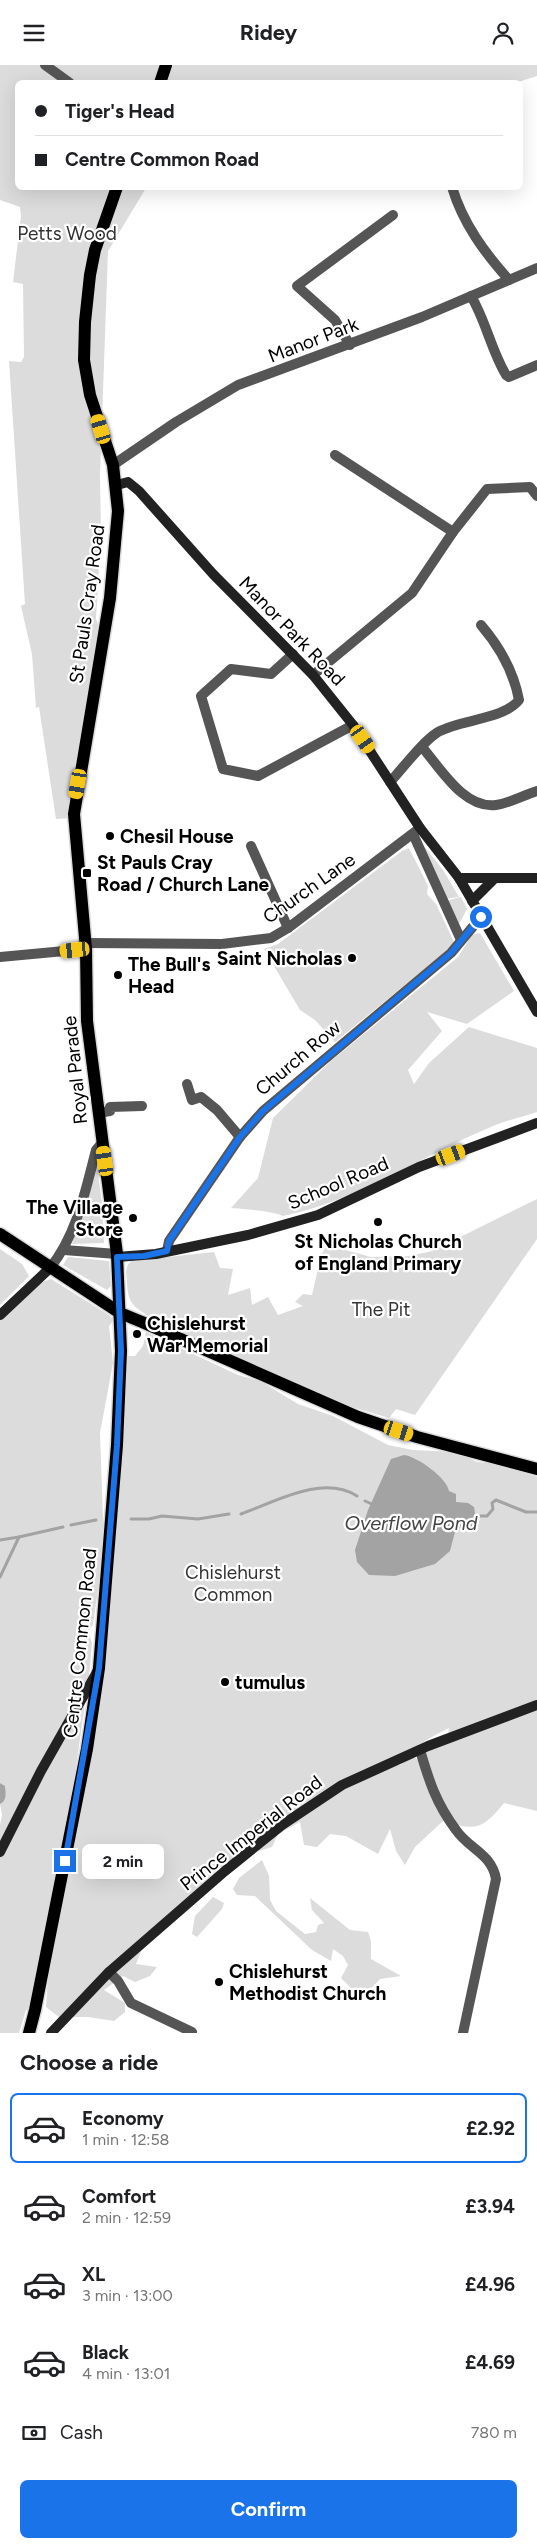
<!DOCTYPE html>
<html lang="en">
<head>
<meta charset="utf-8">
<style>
	:root { --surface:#fff; --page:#f6f6f6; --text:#202124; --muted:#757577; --line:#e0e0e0; --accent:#1a73e8 }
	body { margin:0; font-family:Figtree,sans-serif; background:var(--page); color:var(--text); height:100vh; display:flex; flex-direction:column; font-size:19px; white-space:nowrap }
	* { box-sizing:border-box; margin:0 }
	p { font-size:16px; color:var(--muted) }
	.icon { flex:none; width:28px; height:28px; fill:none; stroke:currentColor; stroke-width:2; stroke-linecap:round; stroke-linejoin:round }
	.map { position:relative; height:1968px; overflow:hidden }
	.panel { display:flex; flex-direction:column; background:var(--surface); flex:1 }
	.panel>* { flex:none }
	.guide { position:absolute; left:15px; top:15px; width:508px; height:110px; border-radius:8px; box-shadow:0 5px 20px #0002; display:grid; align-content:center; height:110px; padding:0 20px; background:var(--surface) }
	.end { position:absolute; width:22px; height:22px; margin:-11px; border:6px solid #1a73e8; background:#fff; box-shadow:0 0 0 2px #fff }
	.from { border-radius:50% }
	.bubble { position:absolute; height:35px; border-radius:8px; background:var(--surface); box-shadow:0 5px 20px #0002; font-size:16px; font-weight:700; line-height:35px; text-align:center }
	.car { position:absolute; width:15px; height:30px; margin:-15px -8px; border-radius:6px; box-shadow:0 0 4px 1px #0007; background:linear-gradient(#f5c518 24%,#345 0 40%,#f5c518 0 76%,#345 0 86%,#f5c518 0) }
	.guide b { display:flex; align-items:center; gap:18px; height:48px; font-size:19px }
	.guide b+b { border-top:1px solid var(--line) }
	.guide i { width:12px; height:12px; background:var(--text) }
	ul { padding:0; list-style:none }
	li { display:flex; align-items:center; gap:15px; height:70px; margin:0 10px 8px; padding:0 10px; border:2px solid transparent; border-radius:8px }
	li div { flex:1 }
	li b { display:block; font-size:19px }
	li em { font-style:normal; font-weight:700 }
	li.current { border-color:var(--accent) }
	li>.icon { width:45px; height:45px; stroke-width:1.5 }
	h2 { padding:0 20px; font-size:22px; line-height:60px }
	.pay { display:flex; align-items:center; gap:12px; height:55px; padding:0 20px; font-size:19px }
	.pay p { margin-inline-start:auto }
	.cta { display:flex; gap:10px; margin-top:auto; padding:10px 20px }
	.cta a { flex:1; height:58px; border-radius:8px; background:var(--accent); color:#fff; font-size:20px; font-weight:700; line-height:58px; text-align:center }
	header { display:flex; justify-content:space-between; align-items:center; height:65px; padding:0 20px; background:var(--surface); font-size:22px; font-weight:700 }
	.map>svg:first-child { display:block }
	.green { fill:#dcdcdc; fill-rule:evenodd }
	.water { fill:#a3a3a3 }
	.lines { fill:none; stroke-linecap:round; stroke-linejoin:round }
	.stream { stroke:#a3a3a3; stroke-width:3 }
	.primary-casing { stroke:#dbdbdb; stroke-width:15 }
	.street { stroke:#555; stroke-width:10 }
	.secondary { stroke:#222; stroke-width:10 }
	.primary { stroke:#000; stroke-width:12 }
	.route { stroke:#1a73e8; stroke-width:6 }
	.poi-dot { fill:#000; stroke:#fff; stroke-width:2 }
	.labels { text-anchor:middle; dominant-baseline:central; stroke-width:4.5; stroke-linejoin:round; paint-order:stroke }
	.park-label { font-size:19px; fill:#333; stroke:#fff }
	.street-label { font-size:19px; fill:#000; stroke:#fff }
	.poi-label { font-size:19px; font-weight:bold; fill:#000; stroke:#fff; text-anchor:start }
	.water-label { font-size:20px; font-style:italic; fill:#444; stroke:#fff }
</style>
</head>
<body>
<header><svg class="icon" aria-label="menu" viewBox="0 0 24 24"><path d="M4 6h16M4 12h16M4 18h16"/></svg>Ridey<svg class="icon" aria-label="person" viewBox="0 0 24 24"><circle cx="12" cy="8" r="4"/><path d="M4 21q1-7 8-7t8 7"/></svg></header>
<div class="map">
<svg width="537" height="1968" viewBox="0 0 537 1968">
	<rect width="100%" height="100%" fill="#fff"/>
	<g class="green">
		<path d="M0,0H537V11L515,18H18V122L146,123L108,186L100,411L101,469L96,554L100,564L70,753L56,754L39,642L36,643L32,589L21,541L25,539L9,296L21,297L24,292L23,219L13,217L21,151L20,142L0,135Z"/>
		<path d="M424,781L443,805L459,832L445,834Z"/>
		<path d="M409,783L428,821L427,829L436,839L454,877L448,885L335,977L315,955L300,945L264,884L278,879L402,786Z"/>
		<path d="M461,832L467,844L458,861L445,836Z"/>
		<path d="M480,868L514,926L467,959L427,947L442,966L408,1005L414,1019L429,998L469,962L537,983V1047C523,1052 507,1055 493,1061C423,1090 358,1136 283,1151C273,1146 244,1144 231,1143L258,1113L273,1053L332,995L458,892L472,870Z"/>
		<path d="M96,1095L102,1138L104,1178L72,1179Z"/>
		<path d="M537,1134V1174L415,1350L396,1344L389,1353L352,1342L157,1257C137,1242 127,1243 127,1215C126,1207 125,1202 131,1196L214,1187L220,1203L233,1204L228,1230L250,1223L252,1240L268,1232L278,1250L303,1241L295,1237L303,1229L312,1230L321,1190L327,1180L371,1192L410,1191L432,1186Z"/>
		<path d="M0,1184L22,1199L29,1211L0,1240Z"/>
		<path d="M68,1192L109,1196L111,1221L107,1225L63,1200Z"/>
		<path d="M51,1214L109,1250L114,1255L109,1261L113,1298L100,1368L104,1482L93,1560L88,1566L92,1578L90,1602L67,1767L117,1470L114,1434L128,1291H135L143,1281L146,1267L238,1310L260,1316L298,1339L333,1351L388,1380L413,1385L456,1387L477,1397L497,1399L537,1412V1746L504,1738C482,1765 476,1766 443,1756L415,1782L405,1800L396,1786L390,1764L378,1789L346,1771L330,1769L317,1782L304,1780L300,1757L278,1769L272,1782L259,1786L249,1781L147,1871L136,1899L157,1902L150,1911L135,1917L123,1911L104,1925L125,1938V1947L114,1956L88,1952H59L46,1942L50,1885L35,1943L26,1945L19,1968H0V1760L2,1750L0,1739C7,1736 6,1728 5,1721L0,1718V1252L40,1218ZM449,1663L448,1670L427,1686L421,1699L416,1693L411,1692L400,1700L394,1699C412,1684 428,1673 449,1663Z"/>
		<path d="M262,1795L269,1811L270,1835L276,1846L305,1869L316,1867L318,1860L324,1858L312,1845L310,1833L350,1865L368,1867L371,1876V1894L401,1911L380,1914L365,1930L356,1928L341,1913L348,1900L343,1891L333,1884L331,1896L312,1885L255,1831L237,1830L233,1824L239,1813Z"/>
		<path d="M213,1832L224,1838L222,1844L197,1872L192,1869L195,1851Z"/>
	</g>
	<g class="water">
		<path d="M404,1390C418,1392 447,1413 449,1426L456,1429V1437L468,1438L474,1442L477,1460L470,1466L456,1463L450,1486L435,1499L395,1511L369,1510L357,1497L355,1485L368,1445L391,1394Z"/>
		<path d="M0,1718L5,1721C6,1728 7,1736 0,1739Z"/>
	</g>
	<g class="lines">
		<g class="stream">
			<path d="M365,1436L374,1440"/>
			<path d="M241,1449C275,1437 322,1409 357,1431"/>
			<path d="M472,1451H487L493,1444L492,1438L496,1435L526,1447H537"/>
			<path d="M131,1454H149L162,1451L198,1454L229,1449"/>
			<path d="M71,1460L96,1455"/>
			<path d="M0,1475L19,1472"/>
			<path d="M0,1512L19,1472L63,1462"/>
		</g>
		<g class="primary-casing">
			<g id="primary">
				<path d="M160,18L166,0"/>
				<path d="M0,1169L120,1248L142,1257L358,1352L417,1372L537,1404"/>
				<path d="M29,1968L35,1945L87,1684L99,1603L117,1380L121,1286L117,1189L87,956L86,884L74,749L110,533L118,446L113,400L90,330L84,295L85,257L90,210L95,185L117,122"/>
			</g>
		</g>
		<g class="street">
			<path d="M45,0L70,18"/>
			<path d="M452,122C463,159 485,188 509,215"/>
			<path d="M471,231C486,256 491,285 506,310L509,312L537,300"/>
			<path d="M350,280L335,255L297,221L393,150"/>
			<path d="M335,390L453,467"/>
			<path d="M113,400L176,357L238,320L422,252L537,203"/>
			<path d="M293,589L271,609L231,604L201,631L223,704L258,711L353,660"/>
			<path d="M313,610L412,528L453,467L487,424L530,422L537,431"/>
			<path d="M422,682C441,704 464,744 496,740C510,738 524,730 537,726"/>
			<path d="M390,717C404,702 422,677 438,667C461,654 503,655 519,635C514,608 499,581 481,560"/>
			<path d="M413,769L461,875"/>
			<path d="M251,781L288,863"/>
			<path d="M86,878L222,879L271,873L288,863L420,763"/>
			<path d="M0,892L86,884"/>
			<path d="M187,1019L192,1035L201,1032L217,1045L240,1072"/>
			<path d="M98,1048L110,1046V1042L142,1041"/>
			<path d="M64,1185L117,1189"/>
			<path d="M167,1186L169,1176L240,1072L263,1046L451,888L481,852"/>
			<path d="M50,1203C77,1169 85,1127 96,1085L102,1078"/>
			<path d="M420,1685C429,1716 436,1738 456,1765C469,1784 492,1789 496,1814L463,1968"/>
			<path d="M109,1907L118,1916L131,1938L192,1967"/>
		</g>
		<g class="secondary">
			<path d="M117,420L128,417L139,426L213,509L313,610L353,660L420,763L459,813L537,947"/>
			<path d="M459,813H537"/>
			<path d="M472,836L495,813"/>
			<path d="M117,1192L156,1189L248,1170L318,1150L419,1102L537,1058"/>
			<path d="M0,1250L50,1203"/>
			<path d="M0,1787L41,1706L97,1607"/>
			<path d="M51,1968L109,1907L225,1806L282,1760L342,1720L428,1681L537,1640"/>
		</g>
		<use href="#primary" class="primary"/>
	</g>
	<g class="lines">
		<path class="route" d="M65,1796L99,1603L117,1380L121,1286L117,1192L144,1191L167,1186L169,1176L240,1072L263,1046L451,888L481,852"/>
	</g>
	<g class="poi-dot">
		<circle cx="110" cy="771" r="5"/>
		<rect x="82" y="803" width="10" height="10" rx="2.5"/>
		<circle cx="352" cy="893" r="5"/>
		<circle cx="118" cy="910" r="5"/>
		<circle cx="133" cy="1153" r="5"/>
		<circle cx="378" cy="1157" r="5"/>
		<circle cx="137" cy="1269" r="5"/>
		<circle cx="225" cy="1617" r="5"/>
		<circle cx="219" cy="1917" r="5"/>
	</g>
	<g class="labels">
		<g class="park-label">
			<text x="67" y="168">Petts Wood</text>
			<text x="381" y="1244">The Pit</text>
			<text x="233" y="1507">Chislehurst<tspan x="233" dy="22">Common</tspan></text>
		</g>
		<g class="street-label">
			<text transform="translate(313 275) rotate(-21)">Manor Park</text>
			<text transform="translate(87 539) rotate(-82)">St Pauls Cray Road</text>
			<text transform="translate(292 566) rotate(46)">Manor Park Road</text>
			<text transform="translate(309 823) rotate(-35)">Church Lane</text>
			<text transform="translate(298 993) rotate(-40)">Church Row</text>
			<text transform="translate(75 1005) rotate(-96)">Royal Parade</text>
			<text transform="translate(338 1118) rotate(-23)">School Road</text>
			<text transform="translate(80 1578) rotate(-84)">Centre Common Road</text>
			<text transform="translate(251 1768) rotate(-38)">Prince Imperial Road</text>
		</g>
		<g class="poi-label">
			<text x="120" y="771">Chesil House</text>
			<text x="97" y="797">St Pauls Cray<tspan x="97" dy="22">Road / Church Lane</tspan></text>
			<text x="342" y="893" text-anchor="end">Saint Nicholas</text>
			<text x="128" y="899">The Bull's<tspan x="128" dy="22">Head</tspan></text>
			<text x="123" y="1142" text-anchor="end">The Village<tspan x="123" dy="22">Store</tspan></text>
			<text x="378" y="1176" text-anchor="middle">St Nicholas Church<tspan x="378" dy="22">of England Primary</tspan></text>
			<text x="147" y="1258">Chislehurst<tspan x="147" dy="22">War Memorial</tspan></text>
			<text x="235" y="1617">tumulus</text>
			<text x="229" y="1906">Chislehurst<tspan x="229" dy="22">Methodist Church</tspan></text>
		</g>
		<g class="water-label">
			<text x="411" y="1458">Overflow Pond</text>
		</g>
	</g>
</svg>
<i class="end from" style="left:481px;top:852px"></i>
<i class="end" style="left:65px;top:1796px"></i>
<div class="bubble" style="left:82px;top:1779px;width:82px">2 min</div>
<i class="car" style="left:101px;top:364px;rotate:343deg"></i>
<i class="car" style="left:363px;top:674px;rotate:145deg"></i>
<i class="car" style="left:78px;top:719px;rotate:190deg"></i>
<i class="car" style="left:75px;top:885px;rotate:264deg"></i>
<i class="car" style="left:451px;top:1090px;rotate:69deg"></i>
<i class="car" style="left:105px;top:1096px;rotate:352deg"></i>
<i class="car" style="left:399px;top:1366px;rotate:108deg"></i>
<div class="guide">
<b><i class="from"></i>Tiger's Head</b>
<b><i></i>Centre Common Road</b>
</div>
</div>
<section class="panel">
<h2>Choose a ride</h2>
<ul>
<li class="current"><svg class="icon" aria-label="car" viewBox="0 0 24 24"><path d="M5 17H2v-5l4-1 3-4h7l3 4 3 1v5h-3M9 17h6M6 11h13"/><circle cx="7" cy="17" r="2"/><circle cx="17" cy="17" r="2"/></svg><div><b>Economy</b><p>1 min · 12:58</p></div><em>£2.92</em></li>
<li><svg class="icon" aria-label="car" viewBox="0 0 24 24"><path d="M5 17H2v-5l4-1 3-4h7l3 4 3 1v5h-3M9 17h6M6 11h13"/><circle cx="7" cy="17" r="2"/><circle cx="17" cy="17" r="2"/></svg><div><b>Comfort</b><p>2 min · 12:59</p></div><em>£3.94</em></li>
<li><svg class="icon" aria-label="car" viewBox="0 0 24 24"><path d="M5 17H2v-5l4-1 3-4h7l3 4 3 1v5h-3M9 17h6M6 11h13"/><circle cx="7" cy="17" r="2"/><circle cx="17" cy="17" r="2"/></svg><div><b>XL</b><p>3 min · 13:00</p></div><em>£4.96</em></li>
<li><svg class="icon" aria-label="car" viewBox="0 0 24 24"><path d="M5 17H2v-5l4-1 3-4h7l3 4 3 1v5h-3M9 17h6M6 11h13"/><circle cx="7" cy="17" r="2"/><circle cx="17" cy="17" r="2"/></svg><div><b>Black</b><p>4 min · 13:01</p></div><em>£4.69</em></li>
</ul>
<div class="pay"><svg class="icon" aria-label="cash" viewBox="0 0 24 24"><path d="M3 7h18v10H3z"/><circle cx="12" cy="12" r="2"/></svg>Cash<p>780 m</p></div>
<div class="cta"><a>Confirm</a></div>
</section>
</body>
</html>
